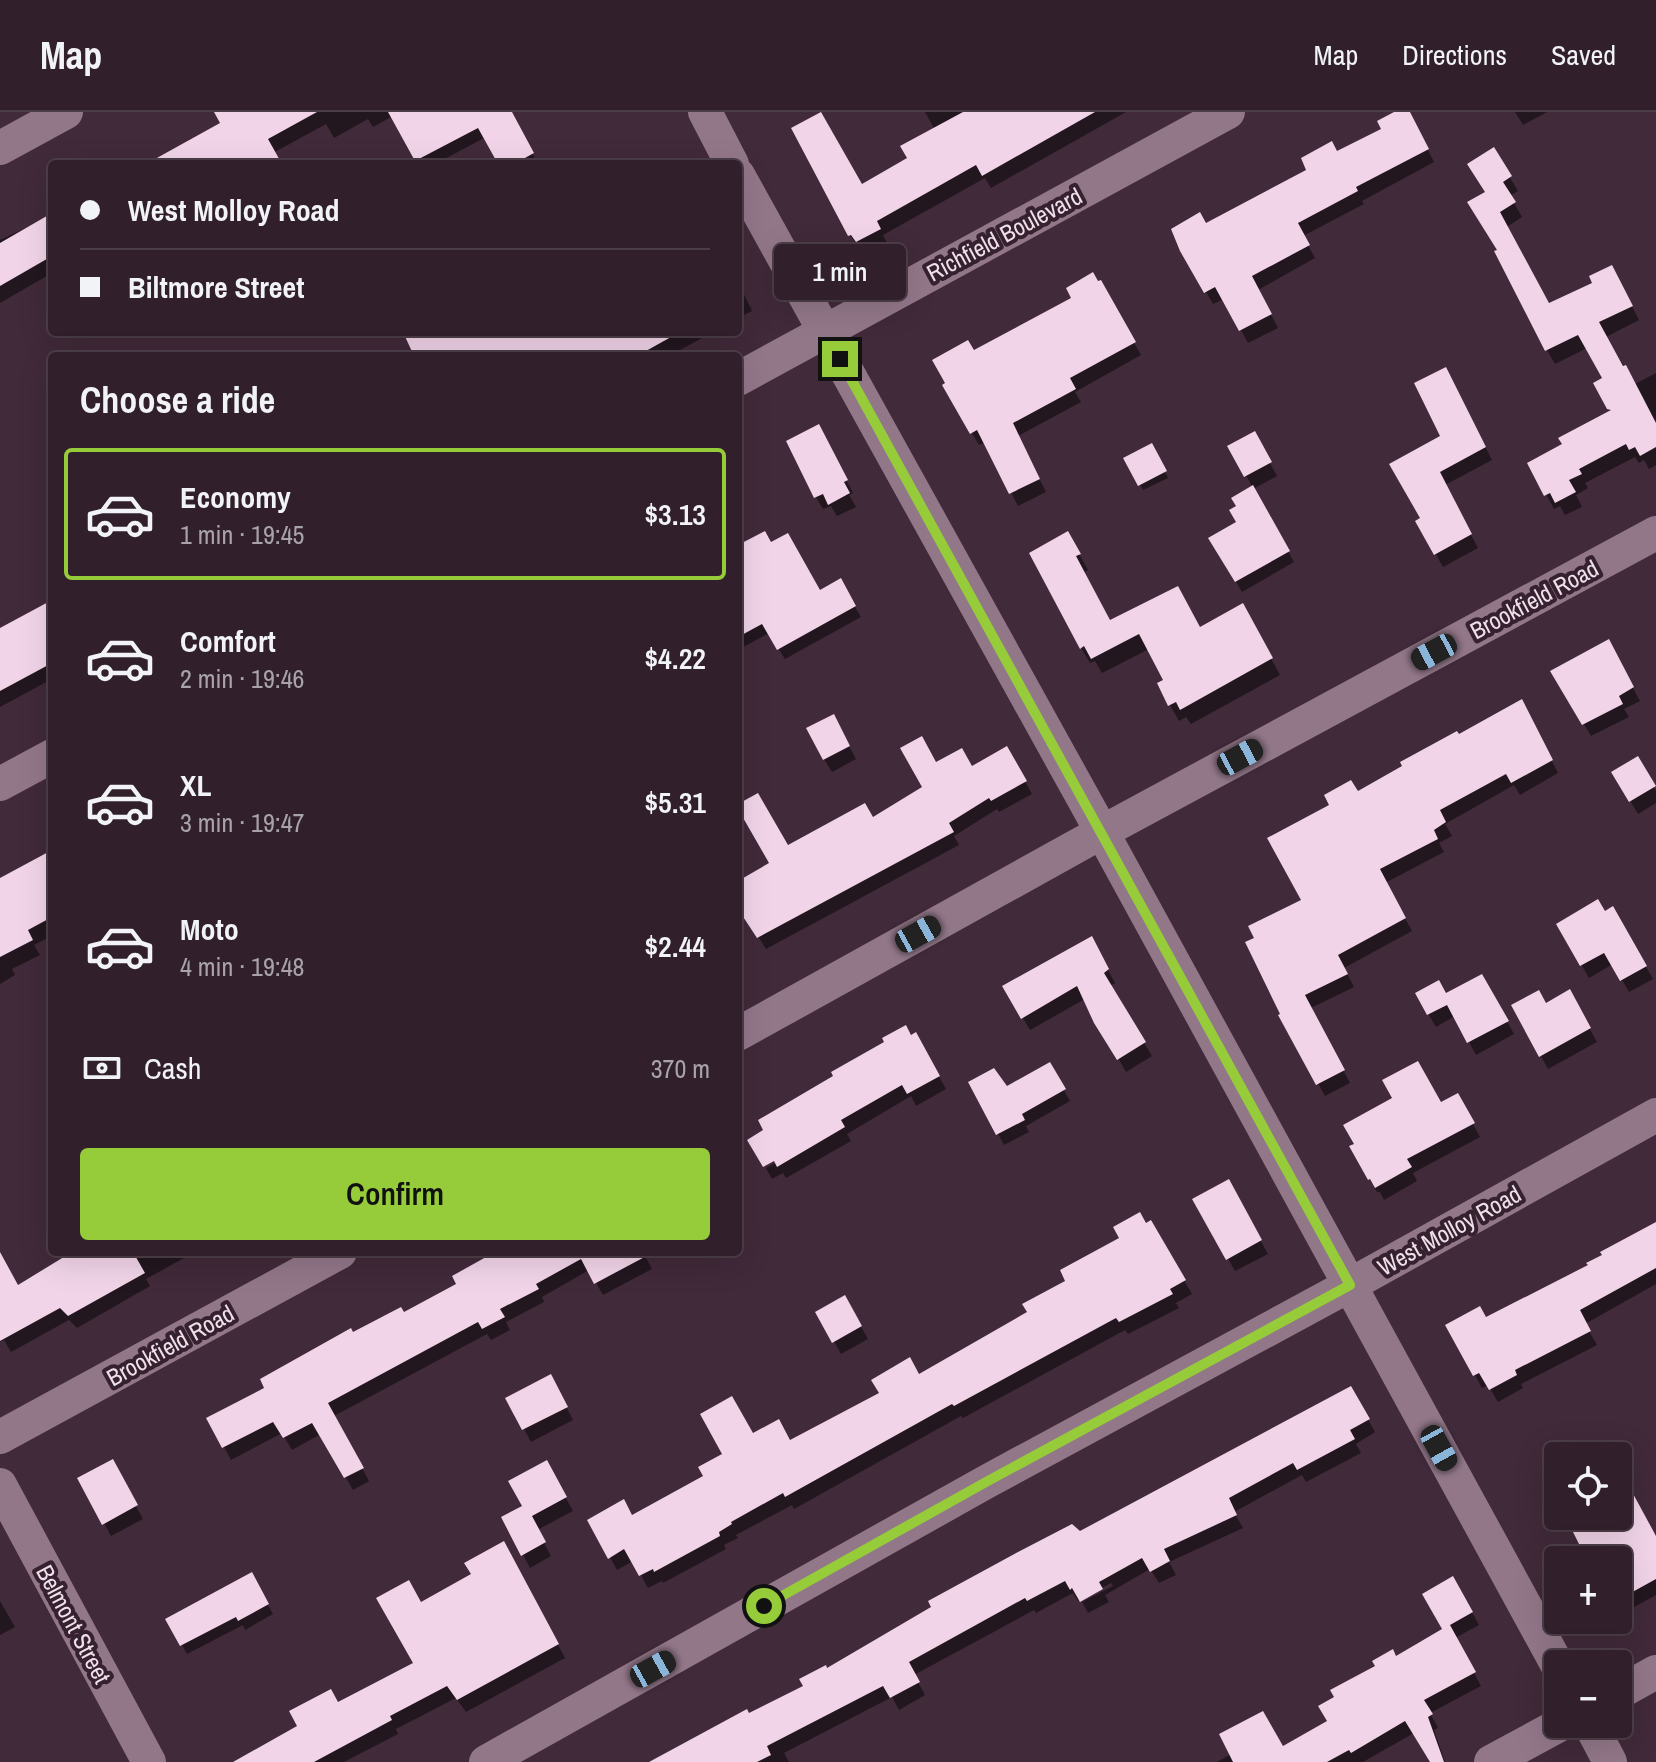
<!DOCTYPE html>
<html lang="en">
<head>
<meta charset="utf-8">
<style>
	:root { --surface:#31202c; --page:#3d2d38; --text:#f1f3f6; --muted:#a8a3a9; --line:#4c3e48; --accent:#96cc3a }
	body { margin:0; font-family:"Archivo Narrow",sans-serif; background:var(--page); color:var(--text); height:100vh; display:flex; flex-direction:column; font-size:30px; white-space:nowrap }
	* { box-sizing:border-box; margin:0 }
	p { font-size:26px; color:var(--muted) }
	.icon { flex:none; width:44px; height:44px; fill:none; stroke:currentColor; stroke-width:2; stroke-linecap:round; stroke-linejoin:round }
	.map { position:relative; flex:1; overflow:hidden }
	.drawer { position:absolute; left:48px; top:240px; width:694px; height:904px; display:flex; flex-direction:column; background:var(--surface); border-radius:8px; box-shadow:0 8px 32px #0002,0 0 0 2px var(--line) }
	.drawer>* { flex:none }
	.banner { position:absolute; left:48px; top:48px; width:694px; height:176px; border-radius:8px; box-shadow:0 8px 32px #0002,0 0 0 2px var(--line); display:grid; align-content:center; height:176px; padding:0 32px; background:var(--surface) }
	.tools { position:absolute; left:1544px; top:1330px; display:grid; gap:16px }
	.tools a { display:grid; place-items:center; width:88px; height:88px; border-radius:8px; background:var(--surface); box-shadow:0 8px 32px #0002,0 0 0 2px var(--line); font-size:40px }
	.end { position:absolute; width:36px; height:36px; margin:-18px; border:10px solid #96cc3a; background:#111; box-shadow:0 0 0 4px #111 }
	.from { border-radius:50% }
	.bubble { position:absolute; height:56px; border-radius:8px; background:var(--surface); box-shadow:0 8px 32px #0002,0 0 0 2px var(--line); font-size:26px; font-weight:600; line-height:56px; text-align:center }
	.car { position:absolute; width:24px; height:48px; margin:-24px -12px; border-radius:10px; box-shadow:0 0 6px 2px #0007; background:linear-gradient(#222 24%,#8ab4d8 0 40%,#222 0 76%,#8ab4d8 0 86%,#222 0) }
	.banner b { display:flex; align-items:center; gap:28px; height:76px; font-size:30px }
	.banner b+b { border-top:2px solid var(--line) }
	.banner i { width:20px; height:20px; background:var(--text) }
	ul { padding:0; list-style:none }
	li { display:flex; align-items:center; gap:24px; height:132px; margin:0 16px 12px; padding:0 16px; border:4px solid transparent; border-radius:8px }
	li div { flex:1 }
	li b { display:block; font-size:30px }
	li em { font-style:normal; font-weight:600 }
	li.selected { border-color:var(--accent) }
	li>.icon { width:72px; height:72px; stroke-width:1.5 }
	h2 { padding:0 32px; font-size:36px; line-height:96px }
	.pay { display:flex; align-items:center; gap:20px; height:88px; padding:0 32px; font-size:30px }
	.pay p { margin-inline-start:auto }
	.action { display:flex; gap:16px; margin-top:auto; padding:16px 32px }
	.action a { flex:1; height:92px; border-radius:8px; background:var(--accent); color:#111; font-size:32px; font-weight:600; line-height:92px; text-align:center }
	header { display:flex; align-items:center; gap:48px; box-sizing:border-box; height:112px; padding:0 40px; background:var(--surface); border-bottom:2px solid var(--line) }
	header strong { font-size:38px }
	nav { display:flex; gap:44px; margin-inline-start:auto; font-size:28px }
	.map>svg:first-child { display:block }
	.shadow { fill:#0007 }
	.building { fill:#f1d4e8 }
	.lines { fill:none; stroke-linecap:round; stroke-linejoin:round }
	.minor { stroke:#927789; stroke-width:34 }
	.route { stroke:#96cc3a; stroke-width:10 }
	.labels { text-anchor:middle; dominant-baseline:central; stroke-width:8; stroke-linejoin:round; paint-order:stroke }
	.street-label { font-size:24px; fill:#efe0ea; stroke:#362130 }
</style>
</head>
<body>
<header>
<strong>Map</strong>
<nav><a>Map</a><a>Directions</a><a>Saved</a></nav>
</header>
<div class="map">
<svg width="1656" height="1650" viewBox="0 0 1656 1650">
	<rect width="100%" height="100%" fill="#412a3a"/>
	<g class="shadow">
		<path d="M216,0H474L511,3L538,52H500L486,25L435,52H419L393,4L373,15L368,7L334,26L326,12L273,41L280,52H149L223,11Z"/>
		<path d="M925,0H1126L991,76L985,66L883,123L887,131L865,143L850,123L861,75L909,47L935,18Z"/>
		<path d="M1515,0H1547L1523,13Z"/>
		<path d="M1417,16L1434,50L1362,89L1364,92L1303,124L1315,146L1258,178L1278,216L1248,231L1224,187L1213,192L1182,138L1205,114L1337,41Z"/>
		<path d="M1493,38L1518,79L1510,84L1522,105L1507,115L1549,194L1619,169L1639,208L1606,225L1635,272L1656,261V353L1649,357L1644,348L1639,351L1635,345L1585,371L1588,376L1576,383L1582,395L1565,403L1560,394L1554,397L1529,351L1565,333L1611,300L1595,272L1605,266L1587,236L1555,252L1547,238L1499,139L1487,81Z"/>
		<path d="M52,104V161L0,191V128Z"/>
		<path d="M738,170L752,199L738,206Z"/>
		<path d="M1100,171L1141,243L1075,280L1081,290L1018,324L1046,380L1018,394L986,330L979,333L944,273L973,241Z"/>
		<path d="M414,220H713L669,244H416Z"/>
		<path d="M1453,270L1492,348L1445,373L1478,436L1443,455L1417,409L1422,407Z"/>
		<path d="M1254,322L1277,364L1253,377L1294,450L1242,480L1211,427L1239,411L1253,376L1230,335Z"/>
		<path d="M825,327L853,381L849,383L856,395L837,404L831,394L823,397L816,385Z"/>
		<path d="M1152,334L1168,366L1143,378L1126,346Z"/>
		<path d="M1068,422L1088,458L1083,461L1110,510L1200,517L1251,510L1280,563L1191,612L1186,605L1179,609L1170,593L1166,569L1149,537L1102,561L1095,549L1090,551L1081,536Z"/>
		<path d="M738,461L819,481L840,469L861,505L785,547L769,521L738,538Z"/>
		<path d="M52,491V567L0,595V525Z"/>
		<path d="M1615,542L1640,589L1624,597L1629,605L1591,624L1552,559Z"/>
		<path d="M1528,602L1558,661L1520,683L1514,673L1445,712L1452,724L1439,731L1444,740L1385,771L1412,819L1344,856L1354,875L1311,896L1350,971L1325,984L1281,904L1304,788L1357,682L1458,625Z"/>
		<path d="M840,617L856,647L832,660L824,647Z"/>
		<path d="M1007,637L1032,682L999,700L997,697L954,724L959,733L766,837L738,793V771L772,752L788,736L872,707L924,676L936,653L971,657Z"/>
		<path d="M1637,647L1656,679V691L1638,702L1614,661Z"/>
		<path d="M52,740V824L34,833L40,843L12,857L15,863L0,872V773Z"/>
		<path d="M1612,796L1653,867L1629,880L1613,852L1589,866L1558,813L1604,801Z"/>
		<path d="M1091,827L1115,871L1110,874L1152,944L1126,960L1085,887L1030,918L1004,874Z"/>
		<path d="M1481,864L1514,922L1476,943L1455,904L1436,915L1417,882L1446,884Z"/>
		<path d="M1569,880L1597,930L1548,957L1514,894L1545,893Z"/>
		<path d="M916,923L946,977L916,994L911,984L847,1022L851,1029L786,1066L783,1061L772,1067L766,1056L784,1046L887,931Z"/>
		<path d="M1050,953L1070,989L1026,1014L1029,1020L1004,1033L971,971L1007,977Z"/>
		<path d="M1458,984L1480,1025L1413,1061L1417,1069L1384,1088L1380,1080H1377L1352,1035Z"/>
		<path d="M1228,1070L1268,1142L1235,1159L1195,1087Z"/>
		<path d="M1150,1110L1192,1182L1176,1191L1179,1196L1128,1222L1125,1218L963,1306L961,1304L794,1397L792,1393L736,1423L738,1426L724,1433L726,1437L663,1471L662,1469L648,1476L633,1449L617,1458L590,1408L632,1405L705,1365L752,1324L790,1330L919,1264L1029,1201L1068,1169Z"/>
		<path d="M1656,1113V1172L1585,1212L1597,1233L1521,1272L1523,1276L1498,1290L1488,1273L1482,1276L1448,1214L1485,1207L1590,1154Z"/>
		<path d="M76,1140H195L146,1167L150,1174L77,1216L69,1208L11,1240L4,1228L0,1230V1146L17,1175Z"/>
		<path d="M518,1140H643L652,1157L603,1183L589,1158L542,1185L544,1190L506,1210L510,1218L491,1228L487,1222L334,1304L369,1369L353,1378L321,1322L292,1338L282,1321L231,1348L209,1307L267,1276L352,1222L404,1203Z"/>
		<path d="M844,1186L868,1227L841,1242L818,1201Z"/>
		<path d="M1350,1276L1375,1320L1356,1332L1361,1341L1306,1370L1302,1363L1234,1400L1243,1416L1169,1450L1176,1463L1159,1471L1150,1457L1105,1483L1109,1490L1088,1501L1082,1490L1113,1474L1111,1471L1078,1489L1073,1481L1036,1501L1034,1498L914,1563L925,1583L899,1598L892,1585L784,1641L789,1650H664L806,1575L826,1558Z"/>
		<path d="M557,1277L573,1308L531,1330L508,1287Z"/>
		<path d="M112,1350L143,1407L111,1424L80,1367Z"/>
		<path d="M546,1351L573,1399L537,1418L551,1444L530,1456L504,1406L525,1395Z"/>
		<path d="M1618,1378L1654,1423L1656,1422V1483L1618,1504V1448H1579L1577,1445L1585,1441L1567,1404H1618Z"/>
		<path d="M511,1444L565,1546L466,1600L456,1586L396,1617L398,1622L344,1650H238L416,1552L420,1492Z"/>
		<path d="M251,1463L273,1502L245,1518L243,1513L187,1542L168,1507Z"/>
		<path d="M1453,1467L1479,1513L1455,1526L1481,1574L1430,1601L1438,1616L1434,1618L1445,1650H1432L1414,1621L1363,1650H1217L1231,1642L1283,1637L1330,1610L1396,1546L1444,1518Z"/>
		<path d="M0,1489L15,1515L0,1523Z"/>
	</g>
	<g class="building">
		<path d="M214,0H317L268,27L282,52H146L220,11Z"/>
		<path d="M388,0H512L534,41L514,52H498L478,16L415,49Z"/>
		<path d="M821,0L862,72L907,46L900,34L963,0H1095L982,64L976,53L877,109L881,117L856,130L851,123L848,124L791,16Z"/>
		<path d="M1394,0H1410L1429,37L1356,75L1358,79L1298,111L1310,133L1252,164L1272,202L1239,219L1215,175L1204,181L1180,139L1171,117L1200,100L1206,111L1306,58L1301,46L1332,29L1337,39L1381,17L1377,9Z"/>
		<path d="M1494,35L1512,64L1503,70L1516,90L1500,100L1549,191L1592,171L1589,164L1612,153L1633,194L1599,210L1623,254L1626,253L1656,311V335L1640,344L1635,335L1629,338L1626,332L1579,357L1582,362L1569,368L1576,380L1555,391L1550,381L1544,384L1527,351L1562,332L1558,326L1611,298L1607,297L1593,271L1602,266L1578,223L1545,239L1494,139L1497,138L1467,90L1485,80L1467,52Z"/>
		<path d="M52,101V144L0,174V131Z"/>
		<path d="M1093,160L1098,169L1101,168L1136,230L1070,266L1076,277L1013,311L1040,367L1009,382L977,318L970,322L942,273L945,271L932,248L968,228L974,238L1071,186L1066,176Z"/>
		<path d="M403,220H680L637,244H414Z"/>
		<path d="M1446,255L1486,335L1440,360L1472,422L1434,443L1415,409L1420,406L1389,352L1440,324L1414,271Z"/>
		<path d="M819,312L848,368L844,370L850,381L828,393L823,382L814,386L786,329Z"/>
		<path d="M1255,319L1272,350L1244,365L1227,334Z"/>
		<path d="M1152,331L1167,359L1138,374L1123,346Z"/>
		<path d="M1253,373L1290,439L1235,470L1208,426L1236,410L1229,398L1236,394L1231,386Z"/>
		<path d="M765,419L771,430L788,421L820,478L841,466L856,494L777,538L762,512L738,525V433Z"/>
		<path d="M1068,419L1081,442L1076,444L1110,508L1178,474L1200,515L1243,491L1273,546L1180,598L1176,590L1168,594L1157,571L1163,568L1139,522L1091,547L1084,534L1080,537L1029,441Z"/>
		<path d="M52,488V551L0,579V516Z"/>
		<path d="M1609,527L1634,575L1619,584L1623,592L1582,613L1550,559Z"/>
		<path d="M1522,587L1553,648L1511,671L1506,662L1440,698L1446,710L1434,718L1438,727L1380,757L1406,806L1338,843L1348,862L1305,883L1345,958L1316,973L1278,903L1280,902L1245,830L1254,826L1248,814L1301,788L1267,726L1329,693L1324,683L1351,668L1358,679L1402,654L1400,650L1457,619L1459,622Z"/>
		<path d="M834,602L850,634L823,648L806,616Z"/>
		<path d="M922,624L936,650L962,636L972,654L1007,634L1027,669L991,689L989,686L949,711L954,720L757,826L738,797V769L769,751L738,697V692L758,681L788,733L865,691L873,705L922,675L900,636Z"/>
		<path d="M1638,644L1656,674L1629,690L1611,660Z"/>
		<path d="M52,738V805L28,818L33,828L0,845V766Z"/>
		<path d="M1598,787L1605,799L1613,794L1647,854L1620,869L1604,841L1580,854L1556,812Z"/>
		<path d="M1092,824L1109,857L1104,861L1146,930L1117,948L1094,911L1077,874L1021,907L1002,874Z"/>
		<path d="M1482,862L1509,909L1467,931L1447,893L1427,903L1415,881L1439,868L1446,881Z"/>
		<path d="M1570,877L1591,916L1539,945L1511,893L1539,878L1546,891Z"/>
		<path d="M906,913L911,923L916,920L940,964L907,982L902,973L841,1008L845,1015L777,1055L774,1049L763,1055L747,1028L763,1018L758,1008L833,964L831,960L884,930L882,926Z"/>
		<path d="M1418,949L1441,990L1458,981L1475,1011L1407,1047L1412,1055L1375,1076L1370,1067L1368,1068L1349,1034L1354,1032L1343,1013L1392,986L1382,968Z"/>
		<path d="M1050,950L1066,977L1022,1002L1025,1008L996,1023L968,970L994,956L1007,974Z"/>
		<path d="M1229,1067L1262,1128L1226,1148L1192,1087Z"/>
		<path d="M1140,1100L1146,1111L1151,1108L1186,1168L1170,1177L1173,1182L1119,1210L1116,1206L954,1294L952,1292L785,1385L783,1381L731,1410L732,1412L719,1420L720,1424L654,1460L653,1457L639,1464L624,1437L608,1447L587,1408L624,1387L632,1403L703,1364L698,1355L722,1342L700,1302L732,1284L753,1321L779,1307L790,1328L879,1281L871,1268L910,1245L919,1262L1027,1200L1022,1192L1065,1169L1060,1158L1119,1126L1113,1115Z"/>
		<path d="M1656,1110V1156L1580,1198L1591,1219L1515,1258L1517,1263L1489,1278L1479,1261L1473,1264L1445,1213L1480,1194L1486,1205L1588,1153L1586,1151L1602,1143L1600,1140Z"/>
		<path d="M0,1140L18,1173L72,1140H133L145,1161L68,1204L60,1196L0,1229Z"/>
		<path d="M495,1140H654L594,1172L581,1147L536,1172L539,1177L500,1197L505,1205L482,1217L478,1210L328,1291L364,1356L344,1366L312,1311L283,1326L273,1310L222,1336L206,1306L264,1276L260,1267L351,1216L353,1220L401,1195L404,1200L456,1172L452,1164Z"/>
		<path d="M845,1183L862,1214L832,1231L815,1200Z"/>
		<path d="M551,1262L568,1295L522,1318L505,1286Z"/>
		<path d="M1351,1274L1370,1307L1350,1318L1355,1327L1297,1358L1293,1351L1229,1386L1237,1403L1164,1437L1170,1449L1150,1460L1142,1446L1099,1470L1103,1477L1080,1490L1072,1476L1070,1478L1065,1469L1027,1489L1025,1486L909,1550L920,1570L890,1586L883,1574L767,1634L771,1643L757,1650H649L747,1597L749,1601L803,1574L799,1567L826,1553L827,1556L931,1495L928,1489L1018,1440L1072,1412L1080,1419Z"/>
		<path d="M113,1347L138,1393L102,1413L77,1366Z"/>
		<path d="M547,1348L567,1385L532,1404L546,1430L521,1444L501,1405L522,1394L508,1369Z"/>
		<path d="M1618,1354L1656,1424V1467L1618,1488V1448H1587L1565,1404H1618Z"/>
		<path d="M504,1429L559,1532L457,1588L447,1574L390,1604L392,1608L314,1650H233L297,1614L289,1599L331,1577L338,1590L413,1551L376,1486L409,1468L421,1490L471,1462L464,1451Z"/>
		<path d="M252,1460L269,1492L238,1509L236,1505L180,1534L165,1507Z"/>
		<path d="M1453,1464L1473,1500L1450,1513L1476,1560L1424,1588L1433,1602L1428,1605L1444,1650H1430L1405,1609L1351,1641L1349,1638L1327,1650H1233L1219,1622L1263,1599L1283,1634L1327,1609L1318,1594L1334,1585L1330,1578L1375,1554L1372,1549L1393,1537L1396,1544L1442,1517L1422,1482Z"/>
	</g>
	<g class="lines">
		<g class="minor">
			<path d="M705,0L732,52"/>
			<path d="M0,36L66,0"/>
			<path d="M738,63L1102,720L1558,1554"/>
			<path d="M738,267L1228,0"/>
			<path d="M0,672L52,644"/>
			<path d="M738,922L1102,720L1656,421"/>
			<path d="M0,1325L340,1140"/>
			<path d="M0,1373L149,1650"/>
			<path d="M1618,1581L1656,1560"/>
			<path d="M1590,1612L1610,1650"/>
			<path d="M486,1650L986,1370L1350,1173L1656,1003"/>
			<path d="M1491,1650L1561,1612"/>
		</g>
	</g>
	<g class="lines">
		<path class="route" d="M764,1494L986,1370L1350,1173L840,247"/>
	</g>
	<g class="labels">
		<g class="street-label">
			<text transform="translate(1004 122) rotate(-28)">Richfield Boulevard</text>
			<text transform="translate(1534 487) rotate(-28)">Brookfield Road</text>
			<text transform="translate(1449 1118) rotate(-29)">West Molloy Road</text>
			<text transform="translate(170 1233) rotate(-29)">Brookfield Road</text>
			<text transform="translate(74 1512) rotate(62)">Belmont Street</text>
		</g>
	</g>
</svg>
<div class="tools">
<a><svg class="icon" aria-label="locate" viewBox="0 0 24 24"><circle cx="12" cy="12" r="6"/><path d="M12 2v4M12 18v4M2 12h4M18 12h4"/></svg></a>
<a>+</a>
<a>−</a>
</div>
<i class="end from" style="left:764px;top:1494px"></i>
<i class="end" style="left:840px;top:247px"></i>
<div class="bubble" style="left:774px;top:132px;width:132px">1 min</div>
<i class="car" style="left:1434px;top:540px;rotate:242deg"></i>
<i class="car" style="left:1240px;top:645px;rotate:62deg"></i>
<i class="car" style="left:918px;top:822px;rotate:61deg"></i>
<i class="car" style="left:1439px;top:1336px;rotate:151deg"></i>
<i class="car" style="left:653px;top:1557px;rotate:61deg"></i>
<div class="banner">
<b><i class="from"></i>West Molloy Road</b>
<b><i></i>Biltmore Street</b>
</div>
<section class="drawer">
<h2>Choose a ride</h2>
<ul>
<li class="selected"><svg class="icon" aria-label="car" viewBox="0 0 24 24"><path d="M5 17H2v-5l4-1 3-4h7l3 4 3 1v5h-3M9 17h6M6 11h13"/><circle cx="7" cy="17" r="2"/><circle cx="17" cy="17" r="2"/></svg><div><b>Economy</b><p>1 min · 19:45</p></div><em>$3.13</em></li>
<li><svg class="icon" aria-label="car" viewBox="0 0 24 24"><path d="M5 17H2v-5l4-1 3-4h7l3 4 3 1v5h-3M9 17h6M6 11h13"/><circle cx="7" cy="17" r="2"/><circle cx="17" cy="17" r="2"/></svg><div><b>Comfort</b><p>2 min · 19:46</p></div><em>$4.22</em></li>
<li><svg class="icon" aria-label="car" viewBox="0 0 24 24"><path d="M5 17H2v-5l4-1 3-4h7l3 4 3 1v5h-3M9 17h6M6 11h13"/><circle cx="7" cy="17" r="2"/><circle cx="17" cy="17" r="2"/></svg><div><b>XL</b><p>3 min · 19:47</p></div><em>$5.31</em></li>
<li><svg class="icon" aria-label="car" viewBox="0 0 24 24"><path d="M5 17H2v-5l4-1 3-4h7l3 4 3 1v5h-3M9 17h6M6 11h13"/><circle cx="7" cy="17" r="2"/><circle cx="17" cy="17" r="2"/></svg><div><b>Moto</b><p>4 min · 19:48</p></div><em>$2.44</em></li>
</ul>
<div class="pay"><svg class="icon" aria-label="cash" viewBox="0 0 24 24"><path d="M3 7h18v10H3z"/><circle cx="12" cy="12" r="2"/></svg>Cash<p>370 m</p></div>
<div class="action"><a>Confirm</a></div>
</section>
</div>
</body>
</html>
